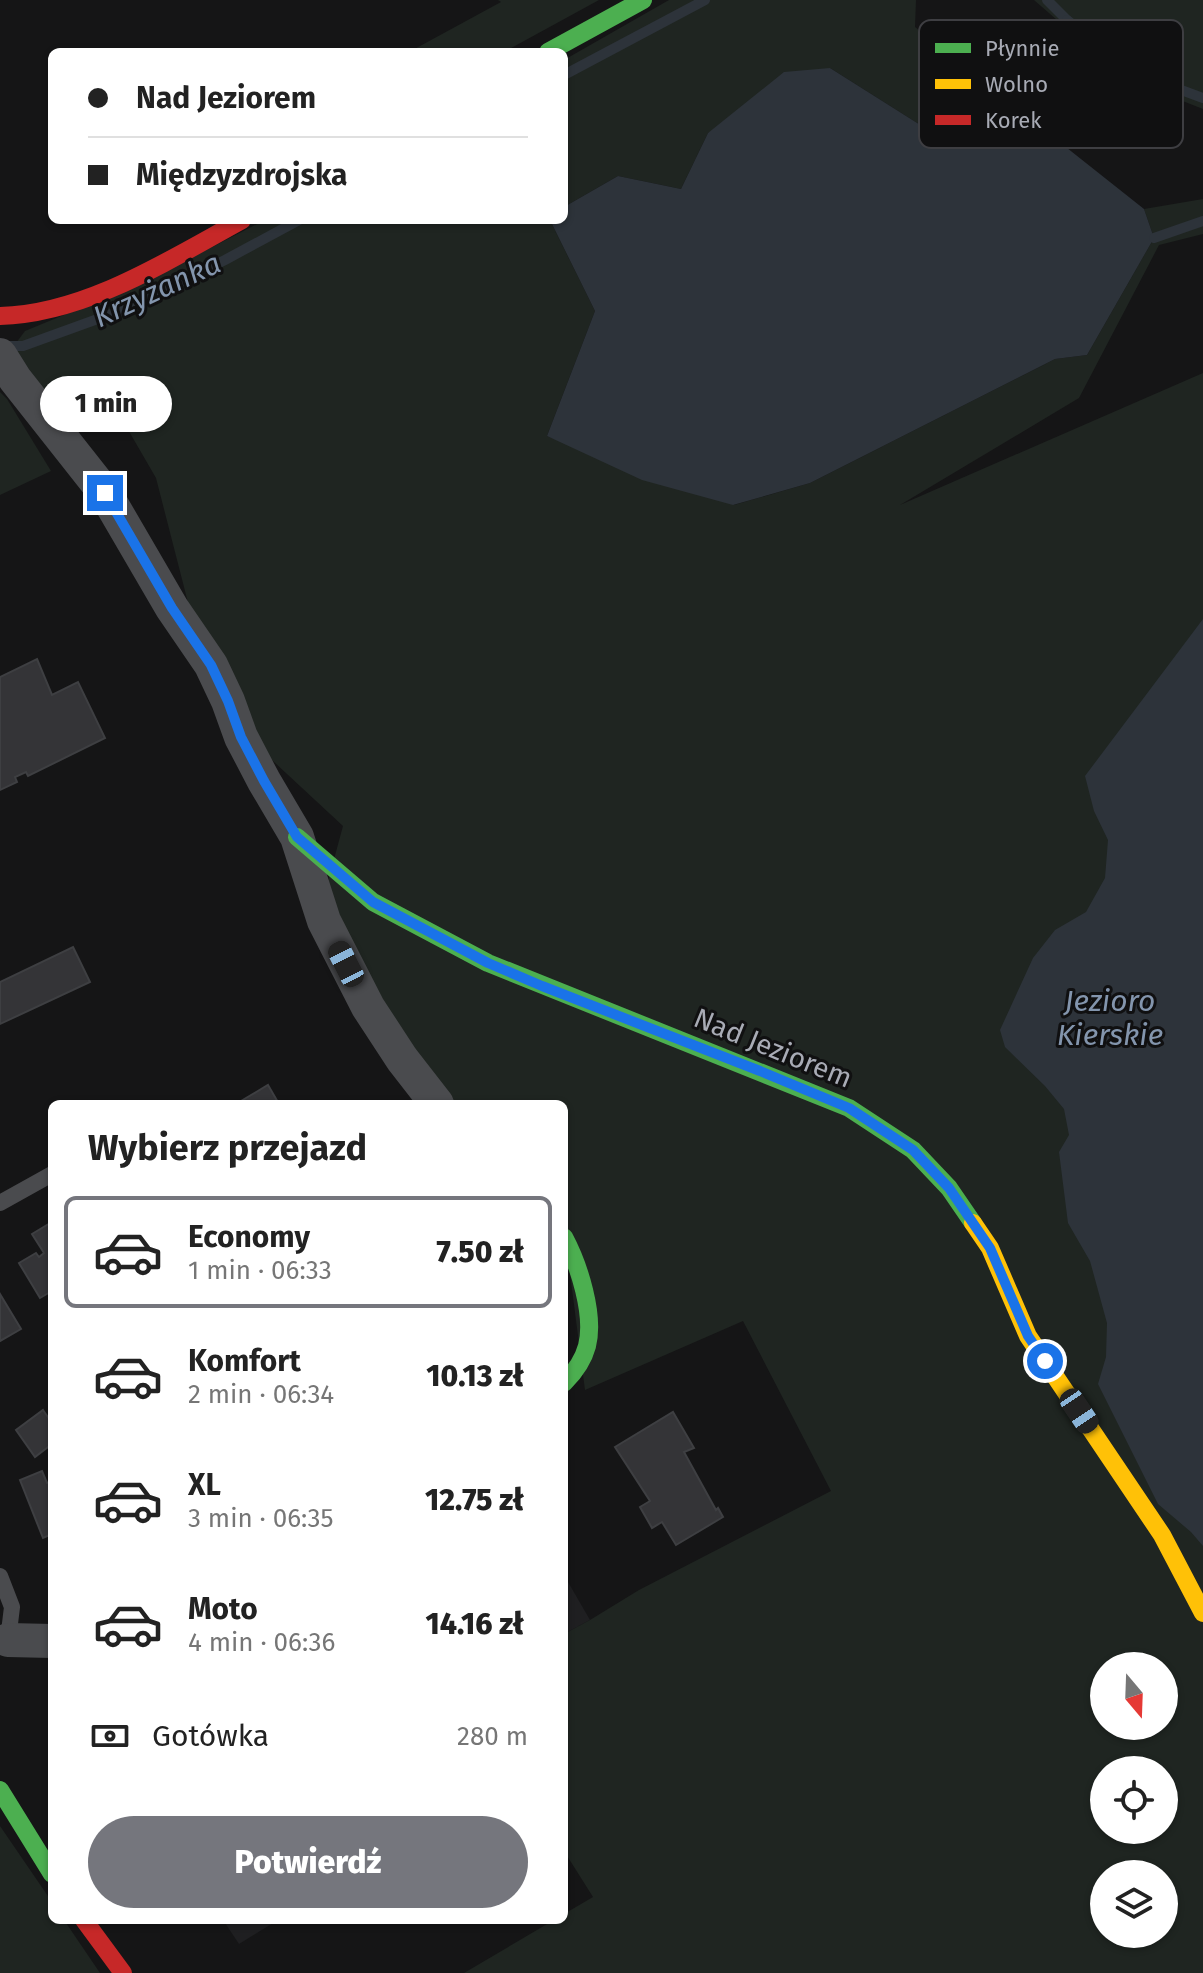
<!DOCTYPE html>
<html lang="pl">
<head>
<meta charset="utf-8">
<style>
	:root { --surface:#fff; --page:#f2f2f2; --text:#222; --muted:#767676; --line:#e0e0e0; --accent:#75767d }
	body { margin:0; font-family:"Fira Sans",sans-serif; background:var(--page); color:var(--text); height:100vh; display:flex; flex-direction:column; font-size:30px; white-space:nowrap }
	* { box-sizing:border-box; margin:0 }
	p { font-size:26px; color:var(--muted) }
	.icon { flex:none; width:44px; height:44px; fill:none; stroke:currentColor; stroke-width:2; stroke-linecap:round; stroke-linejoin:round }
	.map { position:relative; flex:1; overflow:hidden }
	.side { position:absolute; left:48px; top:1100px; width:520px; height:824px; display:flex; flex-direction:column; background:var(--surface); border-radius:12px; box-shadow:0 2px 6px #0004 }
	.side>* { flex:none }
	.guide { position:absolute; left:48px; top:48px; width:520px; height:176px; border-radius:12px; box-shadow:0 2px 6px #0004; display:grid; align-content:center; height:176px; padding:0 40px; background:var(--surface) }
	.needle { width:52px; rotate:161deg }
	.fabs { position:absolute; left:1090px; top:1652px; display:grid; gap:16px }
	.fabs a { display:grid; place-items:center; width:88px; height:88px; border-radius:50%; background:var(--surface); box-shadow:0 2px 6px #0004; font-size:40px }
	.end { position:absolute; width:36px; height:36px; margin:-18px; border:10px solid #1a73e8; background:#fff; box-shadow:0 0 0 4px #fff }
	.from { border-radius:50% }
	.bubble { position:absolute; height:56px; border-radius:28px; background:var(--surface); box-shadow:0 2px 6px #0004; font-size:26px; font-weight:800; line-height:56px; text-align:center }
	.car { position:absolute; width:24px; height:48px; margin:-24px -12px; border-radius:10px; box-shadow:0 0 6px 2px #0007; background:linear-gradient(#222 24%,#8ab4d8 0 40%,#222 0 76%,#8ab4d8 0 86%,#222 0) }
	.guide b { display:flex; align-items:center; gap:28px; height:76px; font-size:30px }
	.guide b+b { border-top:2px solid var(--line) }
	.guide i { width:20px; height:20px; background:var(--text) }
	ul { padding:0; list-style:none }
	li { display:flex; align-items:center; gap:24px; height:112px; margin:0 16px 12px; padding:0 24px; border:4px solid transparent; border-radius:12px }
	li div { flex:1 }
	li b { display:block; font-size:30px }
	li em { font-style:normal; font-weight:800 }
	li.current { border-color:var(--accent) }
	li>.icon { width:72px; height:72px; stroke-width:1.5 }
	h2 { padding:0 40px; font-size:36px; line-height:96px }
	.pay { display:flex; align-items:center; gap:20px; height:88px; padding:0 40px; font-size:30px }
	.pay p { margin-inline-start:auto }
	.button { display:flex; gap:16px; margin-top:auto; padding:16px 40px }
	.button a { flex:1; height:92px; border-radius:48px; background:var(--accent); color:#fff; font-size:32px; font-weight:800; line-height:92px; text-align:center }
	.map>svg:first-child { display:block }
	.built { fill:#1f1f21 }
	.green { fill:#1f2521; fill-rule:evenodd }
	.water { fill:#2d333a }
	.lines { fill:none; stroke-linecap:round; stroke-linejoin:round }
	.stream { stroke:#2d333a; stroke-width:10 }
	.building { fill:#343437; stroke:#3e3f42; stroke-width:2 }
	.lane { stroke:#4a4b4e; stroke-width:16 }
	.street { stroke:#4a4b4e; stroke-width:34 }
	.fast { stroke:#4caf50; stroke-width:18 }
	.slow { stroke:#ffc107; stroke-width:18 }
	.jam { stroke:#c62828; stroke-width:18 }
	.route { stroke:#1a73e8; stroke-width:10 }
	.labels { text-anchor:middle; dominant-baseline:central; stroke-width:6; stroke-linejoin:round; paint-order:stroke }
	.street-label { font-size:28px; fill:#a8abb5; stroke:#101011 }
	.water-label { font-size:30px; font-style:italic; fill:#8395ad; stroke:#101011 }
	.key { fill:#101011; stroke:#3e3e42; stroke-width:2 }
	.key-label { font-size:22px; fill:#a8abb5 }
</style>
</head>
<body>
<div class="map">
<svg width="1203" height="1973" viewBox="0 0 1203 1973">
	<rect width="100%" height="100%" fill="#151516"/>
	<g class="built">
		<path d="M564,1575L590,1620L564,1634Z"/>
		<path d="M223,1920H278L239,1944Z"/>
	</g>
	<g class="green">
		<path d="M498,0H599L504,52H409L501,2Z"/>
		<path d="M669,0H916L915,27L1014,106L933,133L830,68L708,133L681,189L618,176L564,207V60Z"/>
		<path d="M1034,0H1203V109L1124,78Z"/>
		<path d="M1203,199V234L1159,245L1079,398L900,505L1203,373V1973H464L554,1920H564V1914L593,1897L564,1851V1634L590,1620L639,1590L831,1491L743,1321L585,1390L564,1227V1104H445L323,900L343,826L259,748L193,622L156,478L123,421L68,411L30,378L13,347L25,331L144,282L265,220H550L595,311L547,436L734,505L810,483L1055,359L1087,355L1154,238L1144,209ZM1104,1666H1164V1726H1104ZM1104,1770H1164V1830H1104ZM1104,1874H1164V1934H1104Z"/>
		<path d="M0,392L7,399L51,471L0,495Z"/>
		<path d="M0,1826L52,1902V1920H64L100,1973H0Z"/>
	</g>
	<g class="water">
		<path d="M830,68L933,133L1014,106L1144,209L1154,238L1087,355L1055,359L810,483L733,505L642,480L547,436L595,311L550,220H564V207L618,176L681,189L708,133L784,72Z"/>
		<path d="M1203,619V1546L1191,1532L1158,1504L1098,1384L1106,1357L1107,1323L1090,1261L1068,1223L1059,1152L1069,1135L1064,1109L1045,1086L1005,1047L1000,1030L1033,958L1055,930L1086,912L1105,878L1108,840L1094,811L1085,776Z"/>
	</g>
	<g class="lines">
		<g class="stream">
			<path d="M1047,0L1067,20L1130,71L1203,98"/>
			<path d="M564,75L705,0"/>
			<path d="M1014,106L1067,20"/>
			<path d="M1154,238L1203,221"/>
			<path d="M10,346H23L128,308L225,260L299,220"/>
		</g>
	</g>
	<g class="building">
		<path d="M37,659L52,695L78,682L105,738L28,776L26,772L15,777L17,782L0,790V677Z"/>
		<path d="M73,947L90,982L0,1024V982Z"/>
		<path d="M268,1085L279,1104H243L241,1101Z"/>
		<path d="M52,1222V1291L40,1298L19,1263L36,1253L39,1257L44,1253L32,1234Z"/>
		<path d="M0,1294L21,1329L0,1341Z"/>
		<path d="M43,1410L52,1423V1444L35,1457L16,1430Z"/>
		<path d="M673,1412L694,1448L684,1452L716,1510L718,1508L723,1517L676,1545L662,1522L652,1528L640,1507L650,1501L615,1447Z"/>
		<path d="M42,1471L47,1483L52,1481V1534L43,1538L20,1480Z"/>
	</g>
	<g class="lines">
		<g class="lane">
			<path d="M0,1203L52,1174"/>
			<path d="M0,1576L12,1607L8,1640L5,1642"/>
		</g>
		<g class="street">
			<path d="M0,355L15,379L105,493L172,608L211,665L228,701L241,737L264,781L297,837L324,921L368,1007L402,1059L437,1104"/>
			<path d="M8,1640L52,1641"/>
		</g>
		<g class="fast">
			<path d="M548,52L643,0"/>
			<path d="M297,837L373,902L488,963L849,1108L913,1150L949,1188L973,1223"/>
			<path d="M564,1237C579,1265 595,1315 587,1346C583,1361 574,1373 564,1383"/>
			<path d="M0,1790L52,1874"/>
		</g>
		<path class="slow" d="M973,1223L990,1248L1028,1336L1162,1535L1203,1613"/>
		<g class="jam">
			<path d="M0,316C85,314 169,260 242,220"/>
			<path d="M84,1920L123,1973"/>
		</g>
	</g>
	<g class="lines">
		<path class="route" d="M105,493L172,608L211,665L228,701L241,737L264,781L297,837L373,902L488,963L542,986L760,1071L849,1108L913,1150L949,1188L990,1248L1028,1336L1045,1361"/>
	</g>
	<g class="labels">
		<g class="street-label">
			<text transform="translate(773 1048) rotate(22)">Nad Jeziorem</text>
		</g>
		<g class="water-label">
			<text transform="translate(157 290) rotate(-25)">Krzyżanka</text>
			<text x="1110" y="1001">Jezioro<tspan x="1110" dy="34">Kierskie</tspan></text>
		</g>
	</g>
	<rect x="919" y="20" width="264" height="128" rx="12" class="key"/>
	<rect x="935" y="43" width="36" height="10" fill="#4caf50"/>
	<rect x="935" y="79" width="36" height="10" fill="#ffc107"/>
	<rect x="935" y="115" width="36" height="10" fill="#c62828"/>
	<g class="key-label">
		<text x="985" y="56">Płynnie</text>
		<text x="985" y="92">Wolno</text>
		<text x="985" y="128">Korek</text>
	</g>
</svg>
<div class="fabs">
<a><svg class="needle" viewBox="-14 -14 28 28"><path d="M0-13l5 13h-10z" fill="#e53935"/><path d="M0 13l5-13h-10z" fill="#767676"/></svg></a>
<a><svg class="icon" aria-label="locate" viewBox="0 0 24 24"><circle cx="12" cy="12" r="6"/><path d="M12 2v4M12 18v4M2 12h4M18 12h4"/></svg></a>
<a><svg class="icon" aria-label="layers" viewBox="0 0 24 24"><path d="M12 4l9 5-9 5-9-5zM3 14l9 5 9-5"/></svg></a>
</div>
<i class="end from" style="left:1045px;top:1361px"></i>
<i class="end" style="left:105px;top:493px"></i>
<div class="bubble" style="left:40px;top:376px;width:132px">1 min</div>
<i class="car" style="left:346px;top:964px;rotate:333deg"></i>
<i class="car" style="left:1079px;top:1411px;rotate:146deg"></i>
<div class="guide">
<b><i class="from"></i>Nad Jeziorem</b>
<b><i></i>Międzyzdrojska</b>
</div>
<section class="side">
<h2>Wybierz przejazd</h2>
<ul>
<li class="current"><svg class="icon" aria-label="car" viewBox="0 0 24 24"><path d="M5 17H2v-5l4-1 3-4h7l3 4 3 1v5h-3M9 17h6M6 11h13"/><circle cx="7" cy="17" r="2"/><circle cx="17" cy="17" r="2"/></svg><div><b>Economy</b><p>1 min · 06:33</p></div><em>7.50 zł</em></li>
<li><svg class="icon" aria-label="car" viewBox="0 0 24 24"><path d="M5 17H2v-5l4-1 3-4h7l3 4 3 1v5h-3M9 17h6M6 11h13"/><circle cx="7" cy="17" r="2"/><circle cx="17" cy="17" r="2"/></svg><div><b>Komfort</b><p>2 min · 06:34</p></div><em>10.13 zł</em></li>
<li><svg class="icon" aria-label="car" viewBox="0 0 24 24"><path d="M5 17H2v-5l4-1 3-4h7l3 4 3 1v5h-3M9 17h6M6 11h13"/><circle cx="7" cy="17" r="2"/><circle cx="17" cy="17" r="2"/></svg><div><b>XL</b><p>3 min · 06:35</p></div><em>12.75 zł</em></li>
<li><svg class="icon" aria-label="car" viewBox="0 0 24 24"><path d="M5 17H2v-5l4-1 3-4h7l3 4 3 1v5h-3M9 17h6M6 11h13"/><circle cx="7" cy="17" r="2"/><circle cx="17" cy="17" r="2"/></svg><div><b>Moto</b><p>4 min · 06:36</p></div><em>14.16 zł</em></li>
</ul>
<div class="pay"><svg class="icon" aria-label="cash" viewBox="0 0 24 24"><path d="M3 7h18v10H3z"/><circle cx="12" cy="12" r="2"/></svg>Gotówka<p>280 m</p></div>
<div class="button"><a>Potwierdź</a></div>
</section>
</div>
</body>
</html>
